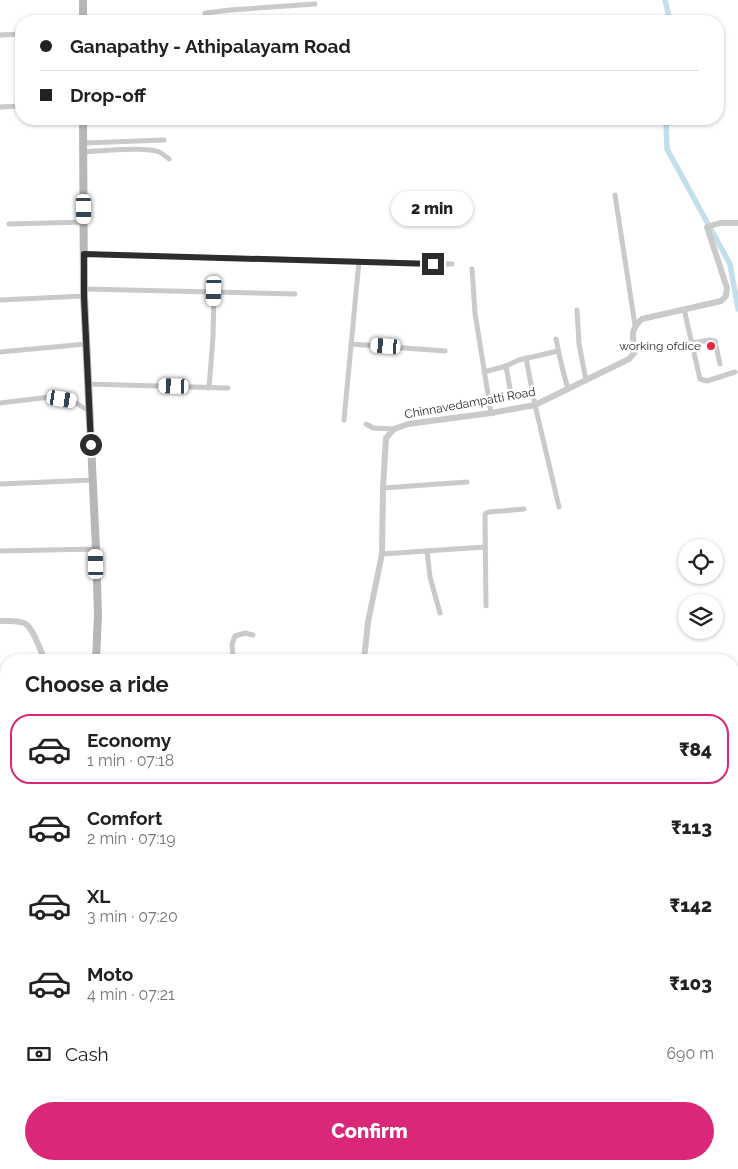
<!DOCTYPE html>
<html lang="en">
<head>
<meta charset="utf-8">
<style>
	:root { --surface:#fff; --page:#f6f6f6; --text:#222; --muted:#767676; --line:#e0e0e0; --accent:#db2777 }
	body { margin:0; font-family:Raleway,sans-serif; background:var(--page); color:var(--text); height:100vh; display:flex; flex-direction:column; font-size:19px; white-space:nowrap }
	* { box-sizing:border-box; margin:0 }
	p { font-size:16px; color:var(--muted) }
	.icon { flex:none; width:28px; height:28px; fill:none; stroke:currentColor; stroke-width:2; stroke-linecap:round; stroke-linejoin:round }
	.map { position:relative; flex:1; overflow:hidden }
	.details { position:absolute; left:0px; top:654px; width:739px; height:516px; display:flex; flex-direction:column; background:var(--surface); border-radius:20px 20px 0 0; box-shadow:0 1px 4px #0004 }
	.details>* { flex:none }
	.top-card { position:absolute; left:15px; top:15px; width:709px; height:110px; border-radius:20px; box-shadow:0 1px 4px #0004; display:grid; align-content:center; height:110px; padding:0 25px; background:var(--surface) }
	.controls { position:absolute; left:678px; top:539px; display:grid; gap:10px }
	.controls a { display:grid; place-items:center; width:45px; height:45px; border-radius:50%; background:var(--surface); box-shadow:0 1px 4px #0004; font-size:25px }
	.end { position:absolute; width:22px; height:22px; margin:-11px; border:6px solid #2d2d2d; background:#fff; box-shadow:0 0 0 2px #fff }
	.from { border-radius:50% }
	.bubble { position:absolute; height:35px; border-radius:18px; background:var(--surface); box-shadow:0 1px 4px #0004; font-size:16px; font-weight:800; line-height:35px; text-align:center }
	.car { position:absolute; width:15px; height:30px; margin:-15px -8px; border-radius:6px; box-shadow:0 0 4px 1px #0007; background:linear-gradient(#fff 24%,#345 0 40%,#fff 0 76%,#345 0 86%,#fff 0) }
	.top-card b { display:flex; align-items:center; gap:18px; height:48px; font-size:19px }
	.top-card b+b { border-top:1px solid var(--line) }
	.top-card i { width:12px; height:12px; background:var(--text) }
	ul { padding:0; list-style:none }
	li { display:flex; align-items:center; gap:15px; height:70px; margin:0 10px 8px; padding:0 15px; border:2px solid transparent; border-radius:20px }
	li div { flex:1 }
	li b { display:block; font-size:19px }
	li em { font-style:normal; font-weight:800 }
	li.current { border-color:var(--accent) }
	li>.icon { width:45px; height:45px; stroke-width:1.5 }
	h2 { padding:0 25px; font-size:22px; line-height:60px }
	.pay { display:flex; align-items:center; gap:12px; height:55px; padding:0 25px; font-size:19px }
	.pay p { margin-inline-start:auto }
	.primary-button { display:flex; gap:10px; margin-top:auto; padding:10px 25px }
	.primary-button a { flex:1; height:58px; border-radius:30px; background:var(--accent); color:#fff; font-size:20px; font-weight:800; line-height:58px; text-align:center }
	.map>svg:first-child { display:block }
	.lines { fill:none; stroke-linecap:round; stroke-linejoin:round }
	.canal { stroke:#c4dfec; stroke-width:5.5 }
	.minor { stroke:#cacaca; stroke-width:5 }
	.tertiary { stroke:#cacaca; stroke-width:6 }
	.secondary { stroke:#b7b7b7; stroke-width:8 }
	.route { stroke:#2d2d2d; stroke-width:6 }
	.poi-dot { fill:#ed253e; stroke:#fff; stroke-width:2 }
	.labels { text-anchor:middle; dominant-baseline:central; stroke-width:5; stroke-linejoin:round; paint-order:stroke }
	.poi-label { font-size:12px; fill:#2d2d2d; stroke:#fff; text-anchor:end }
	.street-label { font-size:12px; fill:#2d2d2d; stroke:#fff }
</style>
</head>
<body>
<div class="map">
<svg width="738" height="1169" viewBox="0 0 738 1169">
	<rect width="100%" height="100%" fill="#fff"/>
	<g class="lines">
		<g class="canal">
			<path d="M665,0L670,21"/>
			<path d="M666,119L667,149L730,264L738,309"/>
		</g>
		<g class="minor">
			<path d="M205,21V13L230,10L315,4"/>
			<path d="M0,35L21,34"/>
			<path d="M0,107L21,106"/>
			<path d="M254,119L283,121"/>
			<path d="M84,143L164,140"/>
			<path d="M84,152C99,151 147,146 159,152C162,153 166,157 169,159"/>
			<path d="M615,195L635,325"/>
			<path d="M9,224L84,222"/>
			<path d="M84,254L452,264"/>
			<path d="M472,269L475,313L491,413"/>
			<path d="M84,289L295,294"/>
			<path d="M0,300L84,296"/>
			<path d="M684,309L700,379L707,381L735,372"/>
			<path d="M577,310L579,344L586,380"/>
			<path d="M556,339L562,367L568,389"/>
			<path d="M692,343L710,340L715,341L720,364"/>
			<path d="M351,344L445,351"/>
			<path d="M0,352L86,344"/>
			<path d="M526,358L535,405L559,507"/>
			<path d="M506,366L510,389"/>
			<path d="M484,372L506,366L519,360L558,351"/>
			<path d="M88,384L228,388"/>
			<path d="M209,388L213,337L214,291"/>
			<path d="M0,403L50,397L73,401L89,411"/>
			<path d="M344,420L359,261"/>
			<path d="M366,424L373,428L394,429"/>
			<path d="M0,484L92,480"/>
			<path d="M383,488L467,482"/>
			<path d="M0,551L96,549"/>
			<path d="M427,551L430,577L440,613"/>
			<path d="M382,554L485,547"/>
			<path d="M486,606L485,515L486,513L489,512L524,509"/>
			<path d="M233,660L232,644L235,636L245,633L253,635"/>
			<path d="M0,815L6,814"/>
			<path d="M0,856H6"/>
			<path d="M0,938L6,939"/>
			<path d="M400,1164L401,1169"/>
		</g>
		<g class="tertiary">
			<path d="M0,621C8,621 16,620 24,623C33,626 40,651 45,660"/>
			<path d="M364,660L368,622L382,554L383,488L386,438L394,429L408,424L491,413L535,405L629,359L635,352C633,336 629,331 642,319L721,301L726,296L727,288L707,227L720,223H738"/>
			<path d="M732,799L738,800"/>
			<path d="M732,982L738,983"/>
			<path d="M0,984L6,983"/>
		</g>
		<g class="secondary">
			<path d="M83,0V21"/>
			<path d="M83,119L84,296L96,549L98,615L96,660"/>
			<path d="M0,920L6,905"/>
		</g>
	</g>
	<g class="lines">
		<path class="route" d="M91,445L84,296V254L433,264"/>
	</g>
	<circle class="poi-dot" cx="711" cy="346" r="5"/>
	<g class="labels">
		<g class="poi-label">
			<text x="701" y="346">working ofdice</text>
		</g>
		<g class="street-label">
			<text transform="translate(470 403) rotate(-10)">Chinnavedampatti Road</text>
		</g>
	</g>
</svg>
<div class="controls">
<a><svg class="icon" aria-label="locate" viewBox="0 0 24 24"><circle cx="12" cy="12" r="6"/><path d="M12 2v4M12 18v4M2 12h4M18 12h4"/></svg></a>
<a><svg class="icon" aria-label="layers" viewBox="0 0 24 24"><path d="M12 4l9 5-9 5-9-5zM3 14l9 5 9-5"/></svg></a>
</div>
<i class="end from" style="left:91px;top:445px"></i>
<i class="end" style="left:433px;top:264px"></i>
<div class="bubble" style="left:391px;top:191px;width:82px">2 min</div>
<i class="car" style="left:84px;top:209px;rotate:179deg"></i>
<i class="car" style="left:214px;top:291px;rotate:182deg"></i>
<i class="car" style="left:386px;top:346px;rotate:274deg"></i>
<i class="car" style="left:174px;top:386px;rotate:272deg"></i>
<i class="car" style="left:62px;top:399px;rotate:99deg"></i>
<i class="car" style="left:96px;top:564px;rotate:359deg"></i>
<div class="top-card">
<b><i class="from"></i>Ganapathy - Athipalayam Road</b>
<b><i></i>Drop-off</b>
</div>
<section class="details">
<h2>Choose a ride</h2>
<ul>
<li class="current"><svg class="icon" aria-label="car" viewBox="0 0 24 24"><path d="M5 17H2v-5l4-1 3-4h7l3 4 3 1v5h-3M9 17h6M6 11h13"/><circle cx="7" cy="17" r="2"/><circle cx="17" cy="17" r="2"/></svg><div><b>Economy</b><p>1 min · 07:18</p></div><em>₹84</em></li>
<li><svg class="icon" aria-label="car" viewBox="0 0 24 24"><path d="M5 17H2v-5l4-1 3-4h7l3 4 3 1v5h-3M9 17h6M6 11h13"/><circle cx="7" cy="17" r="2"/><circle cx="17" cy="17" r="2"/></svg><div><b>Comfort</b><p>2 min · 07:19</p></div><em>₹113</em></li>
<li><svg class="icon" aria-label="car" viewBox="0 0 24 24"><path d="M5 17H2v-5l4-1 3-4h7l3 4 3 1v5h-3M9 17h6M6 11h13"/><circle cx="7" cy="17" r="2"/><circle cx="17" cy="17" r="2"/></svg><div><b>XL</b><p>3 min · 07:20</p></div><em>₹142</em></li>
<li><svg class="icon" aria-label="car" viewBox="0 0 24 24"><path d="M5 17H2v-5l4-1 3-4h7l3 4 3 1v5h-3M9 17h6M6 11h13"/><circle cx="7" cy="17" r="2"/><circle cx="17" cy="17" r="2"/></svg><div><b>Moto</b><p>4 min · 07:21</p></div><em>₹103</em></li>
</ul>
<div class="pay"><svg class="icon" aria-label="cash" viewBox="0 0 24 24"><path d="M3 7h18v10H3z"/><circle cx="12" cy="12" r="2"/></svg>Cash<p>690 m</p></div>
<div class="primary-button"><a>Confirm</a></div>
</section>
</div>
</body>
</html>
